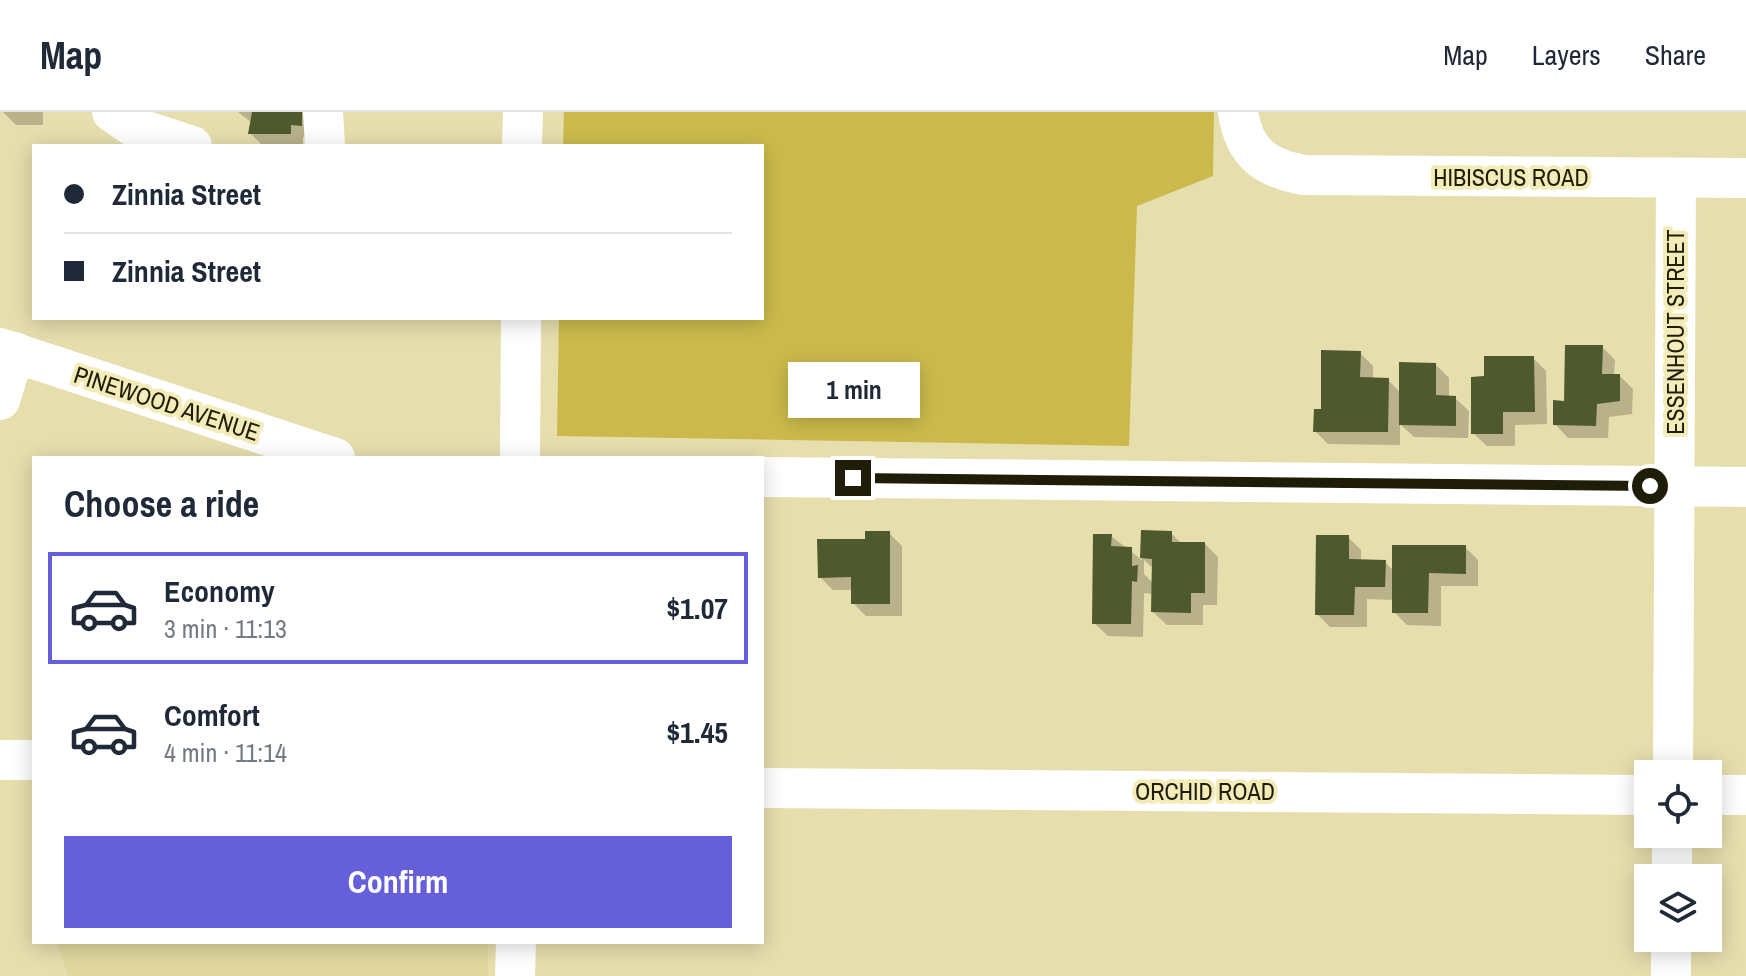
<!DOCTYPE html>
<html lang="en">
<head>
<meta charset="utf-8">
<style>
	:root { --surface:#fff; --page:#f2f2f3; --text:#1f2937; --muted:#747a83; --line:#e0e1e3; --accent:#6560d9 }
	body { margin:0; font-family:"Archivo Narrow",sans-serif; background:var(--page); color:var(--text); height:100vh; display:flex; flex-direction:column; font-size:30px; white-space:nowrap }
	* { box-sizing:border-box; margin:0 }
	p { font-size:26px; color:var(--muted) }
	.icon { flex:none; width:44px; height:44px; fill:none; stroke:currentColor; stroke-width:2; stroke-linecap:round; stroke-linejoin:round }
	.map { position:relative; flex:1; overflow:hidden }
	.drawer { position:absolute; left:32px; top:344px; width:732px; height:488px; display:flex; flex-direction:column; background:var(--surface); border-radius:0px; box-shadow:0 4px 20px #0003 }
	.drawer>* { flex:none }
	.hud { position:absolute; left:32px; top:32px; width:732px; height:176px; border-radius:0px; box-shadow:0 4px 20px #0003; display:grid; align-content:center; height:176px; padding:0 32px; background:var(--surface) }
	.tools { position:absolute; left:1634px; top:648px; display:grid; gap:16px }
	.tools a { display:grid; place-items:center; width:88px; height:88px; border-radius:0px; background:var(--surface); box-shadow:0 4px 20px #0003; font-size:40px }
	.end { position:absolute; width:36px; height:36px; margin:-18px; border:10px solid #1f1c08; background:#fff; box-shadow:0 0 0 4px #fff }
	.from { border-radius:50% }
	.bubble { position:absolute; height:56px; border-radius:0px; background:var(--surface); box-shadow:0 4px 20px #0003; font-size:26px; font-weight:700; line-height:56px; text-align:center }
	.hud b { display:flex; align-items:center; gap:28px; height:76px; font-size:30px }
	.hud b+b { border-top:2px solid var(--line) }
	.hud i { width:20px; height:20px; background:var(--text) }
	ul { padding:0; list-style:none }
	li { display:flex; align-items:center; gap:24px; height:112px; margin:0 16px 12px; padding:0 16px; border:4px solid transparent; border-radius:0px }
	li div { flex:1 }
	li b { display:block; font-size:30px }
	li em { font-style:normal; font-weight:700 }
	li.current { border-color:var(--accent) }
	li>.icon { width:72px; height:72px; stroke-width:1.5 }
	h2 { padding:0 32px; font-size:36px; line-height:96px }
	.button { display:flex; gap:16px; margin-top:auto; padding:16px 32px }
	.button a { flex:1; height:92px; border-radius:0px; background:var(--accent); color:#fff; font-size:32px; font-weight:700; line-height:92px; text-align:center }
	header { display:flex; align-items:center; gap:48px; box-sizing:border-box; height:112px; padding:0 40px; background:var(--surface); border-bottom:2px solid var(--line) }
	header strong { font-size:38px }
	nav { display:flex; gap:44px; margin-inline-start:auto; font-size:28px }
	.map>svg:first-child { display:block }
	.built { fill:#dfd79d }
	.green { fill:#cbba4b }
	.shadow { fill:#0003; fill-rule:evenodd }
	.building { fill:#4e592e }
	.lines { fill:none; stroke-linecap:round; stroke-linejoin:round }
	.minor { stroke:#fff; stroke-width:40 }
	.route { stroke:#1f1c08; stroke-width:10 }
	.labels { text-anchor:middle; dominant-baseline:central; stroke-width:8; stroke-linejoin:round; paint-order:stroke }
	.street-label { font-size:24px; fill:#1f1c08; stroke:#f3ecb9 }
</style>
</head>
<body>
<header>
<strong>Map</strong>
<nav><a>Map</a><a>Layers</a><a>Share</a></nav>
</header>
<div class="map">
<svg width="1746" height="864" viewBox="0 0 1746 864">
	<rect width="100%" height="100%" fill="#e6dead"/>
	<path class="built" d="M57,830H488V864H68Z"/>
	<path class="green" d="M564,0H1214L1213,64L1137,94L1129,334L557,324L559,206H762V34H563Z"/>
	<g class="shadow">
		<path d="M3,0H43V13H16Z"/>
		<path d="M238,0H303L314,26L303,25V34H263L250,21L252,11Z"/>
		<path d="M1602,235L1615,248L1614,264H1620L1633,277L1632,302L1609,305L1608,326H1568L1555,312Z"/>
		<path d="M1360,241L1373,254V268H1388L1401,281L1436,253L1449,266V286H1455L1469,299L1468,326L1414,325L1400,312V333L1328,332L1315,319L1323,299Z"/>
		<path d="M1533,246L1546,259L1547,312L1515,313V334H1487L1473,321Z"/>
		<path d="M1143,420L1171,421L1182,432H1205L1218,445L1217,493H1203V513H1167L1153,500L1154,482L1144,481L1143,525L1108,524L1094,511L1111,424L1142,448ZM1144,448L1154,457V472L1144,462Z"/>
		<path d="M889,421L902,434V504H866L853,491V478H833L820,465Z"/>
		<path d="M1348,425L1361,438V449L1385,450L1394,459L1465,435L1478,448V474H1441V514L1407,513L1394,500V488L1367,487V515H1330L1317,502Z"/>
	</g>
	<g class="building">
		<path d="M252,0H302V14L291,13V22H248Z"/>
		<path d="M1565,233H1603L1602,262H1620V289L1597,292L1596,314L1553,313V288L1564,289Z"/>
		<path d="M1321,238L1361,239L1360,265L1389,266L1388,320H1313L1314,297H1321Z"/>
		<path d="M1484,244H1534L1535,300H1503V322H1471V265L1484,264Z"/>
		<path d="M1399,250L1436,251V283L1456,284V314L1399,313Z"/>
		<path d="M1141,418L1172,419V430H1205V481H1191V501L1151,500L1152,447L1140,446Z"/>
		<path d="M865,419H890V492H851V465L818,466L817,427H865Z"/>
		<path d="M1093,422H1112L1111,434L1132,435V454L1138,453L1137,470L1132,469L1131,512H1092Z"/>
		<path d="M1316,423H1349V447L1386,448L1385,475H1355L1354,503H1315Z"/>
		<path d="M1392,433H1466V462L1429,461L1428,501H1392Z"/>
	</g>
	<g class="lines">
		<g class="minor">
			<path d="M112,0L134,15L192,34"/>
			<path d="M323,0L325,34"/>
			<path d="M1238,0C1244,41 1265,56 1304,63L1746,66"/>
			<path d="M522,34L523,0"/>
			<path d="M0,236L335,346"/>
			<path d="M0,288L15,240"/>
			<path d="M520,346L521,206"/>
			<path d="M762,365L1746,375"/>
			<path d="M0,648H34"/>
			<path d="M1673,662L1676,66"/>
			<path d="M762,676L1648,683"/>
			<path d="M1708,683H1746"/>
			<path d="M1672,766V722"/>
			<path d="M515,864L516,830"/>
			<path d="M1671,864V826"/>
		</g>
	</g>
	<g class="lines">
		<path class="route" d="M853,366L1650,374"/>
	</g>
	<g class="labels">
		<g class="street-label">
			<text x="1511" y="65">HIBISCUS ROAD</text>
			<text transform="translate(1675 220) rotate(-90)">ESSENHOUT STREET</text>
			<text transform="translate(167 291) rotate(18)">PINEWOOD AVENUE</text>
			<text x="1205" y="679">ORCHID ROAD</text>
		</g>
	</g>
</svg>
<div class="tools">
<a><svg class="icon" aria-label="locate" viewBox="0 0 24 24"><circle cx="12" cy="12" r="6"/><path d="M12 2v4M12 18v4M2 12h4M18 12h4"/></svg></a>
<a><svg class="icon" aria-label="layers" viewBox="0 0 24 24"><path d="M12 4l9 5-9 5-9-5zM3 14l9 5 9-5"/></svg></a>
</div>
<i class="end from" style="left:1650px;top:374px"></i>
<i class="end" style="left:853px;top:366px"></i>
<div class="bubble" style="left:788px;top:250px;width:132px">1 min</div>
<div class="hud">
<b><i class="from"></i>Zinnia Street</b>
<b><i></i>Zinnia Street</b>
</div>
<section class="drawer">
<h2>Choose a ride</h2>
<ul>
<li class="current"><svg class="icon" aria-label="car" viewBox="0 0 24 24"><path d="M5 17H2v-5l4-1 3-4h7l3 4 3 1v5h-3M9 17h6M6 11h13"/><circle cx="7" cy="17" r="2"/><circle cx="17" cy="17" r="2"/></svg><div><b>Economy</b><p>3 min · 11:13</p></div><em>$1.07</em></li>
<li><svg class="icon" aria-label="car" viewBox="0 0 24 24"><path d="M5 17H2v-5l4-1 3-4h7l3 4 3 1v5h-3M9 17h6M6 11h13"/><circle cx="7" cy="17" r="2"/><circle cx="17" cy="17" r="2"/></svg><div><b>Comfort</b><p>4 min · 11:14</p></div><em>$1.45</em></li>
</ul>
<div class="button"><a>Confirm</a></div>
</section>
</div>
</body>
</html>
